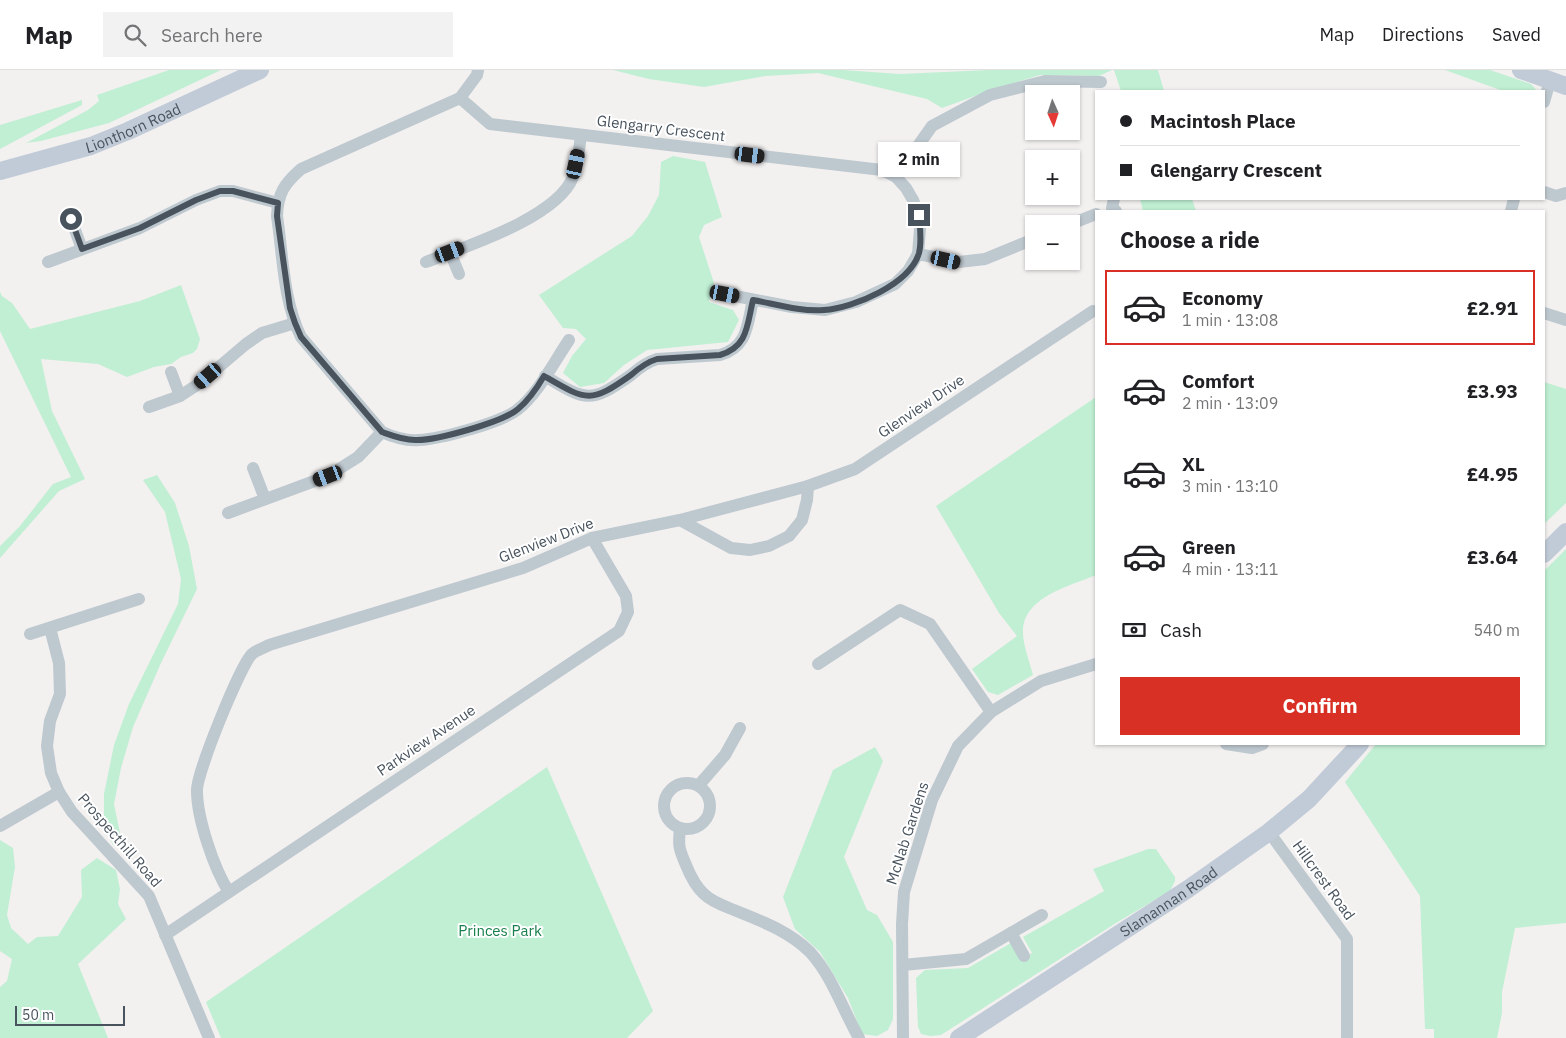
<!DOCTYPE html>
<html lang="en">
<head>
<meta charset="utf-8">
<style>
	:root { --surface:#fff; --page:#f2f2f2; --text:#202124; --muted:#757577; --line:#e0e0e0; --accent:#d93025 }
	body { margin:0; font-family:"IBM Plex Sans",sans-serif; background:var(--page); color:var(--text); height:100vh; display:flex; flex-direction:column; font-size:19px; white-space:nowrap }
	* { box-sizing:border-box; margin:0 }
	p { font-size:16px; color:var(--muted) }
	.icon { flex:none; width:28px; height:28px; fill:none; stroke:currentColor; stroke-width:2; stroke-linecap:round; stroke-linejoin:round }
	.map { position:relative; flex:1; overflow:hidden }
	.panel { position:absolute; left:1095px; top:140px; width:450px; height:535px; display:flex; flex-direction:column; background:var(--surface); border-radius:0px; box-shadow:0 1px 4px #0004 }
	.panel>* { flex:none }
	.top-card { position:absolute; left:1095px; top:20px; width:450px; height:110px; border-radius:0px; box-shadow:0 1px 4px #0004; display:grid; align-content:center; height:110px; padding:0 25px; background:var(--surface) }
	.needle { width:32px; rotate:177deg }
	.fabs { position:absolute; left:1025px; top:15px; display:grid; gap:10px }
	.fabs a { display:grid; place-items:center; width:55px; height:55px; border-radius:0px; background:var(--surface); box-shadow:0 1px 4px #0004; font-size:25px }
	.scale { position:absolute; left:15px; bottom:12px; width:110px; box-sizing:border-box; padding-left:5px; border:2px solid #48535e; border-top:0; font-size:14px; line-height:18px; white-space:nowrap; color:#48535e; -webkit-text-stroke:4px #fff; paint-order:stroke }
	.end { position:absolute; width:22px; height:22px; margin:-11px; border:6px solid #48535e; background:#fff; box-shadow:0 0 0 2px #fff }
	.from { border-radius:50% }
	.bubble { position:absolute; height:35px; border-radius:0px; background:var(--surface); box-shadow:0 1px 4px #0004; font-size:16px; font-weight:700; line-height:35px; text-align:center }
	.car { position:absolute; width:15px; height:30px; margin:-15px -8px; border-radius:6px; box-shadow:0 0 4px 1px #0007; background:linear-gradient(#222 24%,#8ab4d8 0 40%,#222 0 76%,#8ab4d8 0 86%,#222 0) }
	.top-card b { display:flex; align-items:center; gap:18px; height:48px; font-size:19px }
	.top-card b+b { border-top:1px solid var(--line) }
	.top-card i { width:12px; height:12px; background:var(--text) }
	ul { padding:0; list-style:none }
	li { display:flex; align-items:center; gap:15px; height:75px; margin:0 10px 8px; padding:0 15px; border:2px solid transparent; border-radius:0px }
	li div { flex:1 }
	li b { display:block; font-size:19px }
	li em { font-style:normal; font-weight:700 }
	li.selected { border-color:var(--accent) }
	li>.icon { width:45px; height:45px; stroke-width:1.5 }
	h2 { padding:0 25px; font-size:22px; line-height:60px }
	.pay { display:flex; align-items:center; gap:12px; height:55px; padding:0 25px; font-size:19px }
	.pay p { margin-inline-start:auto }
	.button { display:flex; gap:10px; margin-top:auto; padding:10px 25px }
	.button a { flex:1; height:58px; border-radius:0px; background:var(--accent); color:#fff; font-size:20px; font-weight:700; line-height:58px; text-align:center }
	header { display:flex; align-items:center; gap:30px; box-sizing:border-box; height:70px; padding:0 25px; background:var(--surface); border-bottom:1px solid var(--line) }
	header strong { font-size:24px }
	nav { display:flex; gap:28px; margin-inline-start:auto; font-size:18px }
	.search { width:350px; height:45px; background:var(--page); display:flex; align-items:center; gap:12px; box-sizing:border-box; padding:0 18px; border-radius:0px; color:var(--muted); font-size:19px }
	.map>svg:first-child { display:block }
	.green { fill:#c0efd3 }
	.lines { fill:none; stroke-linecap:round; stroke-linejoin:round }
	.street { stroke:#bec8cf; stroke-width:12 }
	.secondary { stroke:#c1cbd7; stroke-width:18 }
	.route { stroke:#48535e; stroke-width:6 }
	.labels { text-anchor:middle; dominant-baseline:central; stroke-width:4; stroke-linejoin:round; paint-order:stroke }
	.street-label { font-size:15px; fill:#48535e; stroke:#fff }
	.park-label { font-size:15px; fill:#18804d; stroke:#fff }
</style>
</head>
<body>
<header>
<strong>Map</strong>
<div class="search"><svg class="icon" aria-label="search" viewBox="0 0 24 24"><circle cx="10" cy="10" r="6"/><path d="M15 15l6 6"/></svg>Search here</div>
<nav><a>Map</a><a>Directions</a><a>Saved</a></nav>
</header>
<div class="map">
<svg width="1566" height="968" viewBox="0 0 1566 968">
	<rect width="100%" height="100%" fill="#f3f0f0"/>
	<g class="green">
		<path d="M169,0H221L109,53L41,71L26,73L88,40L99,31L97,25Z"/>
		<path d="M613,0H843L900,4L989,0H1112L1099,6L1040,5L997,18L942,38L927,29L818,3L765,6L704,17L649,9Z"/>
		<path d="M1114,0H1158L1164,21H1121Z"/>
		<path d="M1445,0H1490L1531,14L1537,21H1503Z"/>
		<path d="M82,30V35L0,79V55Z"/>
		<path d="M673,86L705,92L722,147L704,155L699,167L714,213L709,232L733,240L739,250L728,272L647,280L624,295L604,313L580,317L563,303L572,286L586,269L576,259L563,258L539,225L632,166L648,146L659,125L661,92Z"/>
		<path d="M1140,129H1192L1196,141H1143Z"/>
		<path d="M181,215L200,269L197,279L193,283L181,287L171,294L154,297L127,307L98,294L41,289L52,341L85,409L59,421L0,488V476L20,456L53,414L71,407L0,261V222L2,226L12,233L30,259L140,231Z"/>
		<path d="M1544,312L1566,319V433L1544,454Z"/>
		<path d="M1096,327V505C1070,516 1022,527 1023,563C1023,575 1030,593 1033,605L998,625L988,622L972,599L1017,566L999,543L936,436Z"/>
		<path d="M157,405L175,433L189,476L197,519L161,593L133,657L121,698L114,734L121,768L113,775L104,756V724L114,675L129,634L178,534L181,509L165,442L143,410Z"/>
		<path d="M1566,479V853L1515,858L1502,922V943L1497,968H1434V959H1425L1420,826L1345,712L1376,674H1544V501Z"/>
		<path d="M875,677L883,691L844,787L867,840L877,845L893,872V949L888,960L877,966L862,964L848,928L820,882L795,859L783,827L833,700Z"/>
		<path d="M547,697L653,941L627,968H221L206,932Z"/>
		<path d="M0,770L13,778L15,797L7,845L11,858L28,874L37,867L58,866L82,827L81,800L97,788L116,800L120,819L118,834L126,849L78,894L108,968H0V917L7,911L12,889L0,881Z"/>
		<path d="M1148,779H1156L1175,807V811L1170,821L1116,853L941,965L930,966L921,964L918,957L916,908L925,900L968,898L1011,873L1020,890L1032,883L1023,867L1104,821L1093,799Z"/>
	</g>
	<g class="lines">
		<g class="street">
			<path d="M478,0L477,5L460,28L301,99C284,114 278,123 277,146C283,186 283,230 301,267L382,362C393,367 406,371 419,370C440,369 500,353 517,340C538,324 554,292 569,270"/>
			<path d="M460,28L490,54L882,100L896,107L906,118L913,130L919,145L920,159L918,184L908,201L895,214L856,232L825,240L792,237L725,224"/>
			<path d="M1544,32L1550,11"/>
			<path d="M896,107L932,56L990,25L1045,11L1101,12"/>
			<path d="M1544,122L1556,126L1566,123"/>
			<path d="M1114,129L1112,138L1116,141"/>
			<path d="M1511,141L1514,129"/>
			<path d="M71,149L82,179"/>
			<path d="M1071,154L1096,144"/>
			<path d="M450,182L459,204"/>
			<path d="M918,184L959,192L985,189L1034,169"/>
			<path d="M48,192L140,158L196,130L220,121H233L278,133"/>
			<path d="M426,192C464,177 557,148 573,107C578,94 579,79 581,65"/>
			<path d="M1544,243L1566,250"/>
			<path d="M171,302L180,326"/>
			<path d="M545,306C586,331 590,334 631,305C639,298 647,292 657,289L720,285C748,277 747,255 753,230"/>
			<path d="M149,337L180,326L200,313L246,274L262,263L295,253"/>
			<path d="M253,398L265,429"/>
			<path d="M228,443L328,406L358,387L382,362"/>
			<path d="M680,450L731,478L750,480L769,476L789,466L802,450L807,430L808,416"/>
			<path d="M50,558L59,593L60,624L50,651L47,676L51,703L59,722L72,742L149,826L209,968"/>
			<path d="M30,564L139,529"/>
			<path d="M818,594L900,540L930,554L991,642"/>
			<path d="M1226,674L1252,678L1263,674"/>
			<circle cx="687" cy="736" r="23"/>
			<path d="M699,715L725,685L740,658"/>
			<path d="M0,756L59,722"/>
			<path d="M680,758C678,776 679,779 686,795C690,805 695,816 704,824C712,832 724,836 734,840C761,851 789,861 810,882C832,906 843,940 859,968"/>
			<path d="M1269,762L1347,869V968"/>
			<path d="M229,822C214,799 197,748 197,721C196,704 240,596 252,584C256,580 264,578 269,575L523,498L592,468L680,450L808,416L855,399L1093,241"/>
			<path d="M1011,863L1024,886"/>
			<path d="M165,865L619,561L628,542L626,526L592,468"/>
			<path d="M903,895L966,889L1042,845"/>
			<path d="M903,968L902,854L904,822L932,730L958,676L991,642L1041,611L1096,594"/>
		</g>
		<g class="secondary">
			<path d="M1521,0L1566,16"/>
			<path id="s1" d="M0,101L91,76L128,61L260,0"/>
			<path d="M1544,484L1566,462"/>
			<path id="s2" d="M959,968L1188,819L1269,762L1309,729L1360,674"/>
		</g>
	</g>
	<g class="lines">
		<path class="route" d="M71,149L82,179L140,158L196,130L220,121H233L278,133L277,146L290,238L295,253L301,267L382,362C393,366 403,370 415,370C435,371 503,352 518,339C529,330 537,318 544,306C587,331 590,334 631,305C639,298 647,292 657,289L720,285C748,277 747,255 753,230C775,234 801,242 824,240C854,238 910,214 919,183C922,171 920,157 919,145"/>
	</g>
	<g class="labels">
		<g class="street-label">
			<text stroke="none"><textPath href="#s1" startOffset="140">Lionthorn Road</textPath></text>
			<text transform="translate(661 58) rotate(7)">Glengarry Crescent</text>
			<text transform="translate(921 336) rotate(-34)">Glenview Drive</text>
			<text transform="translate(546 470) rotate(-21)">Glenview Drive</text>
			<text transform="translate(426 670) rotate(-34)">Parkview Avenue</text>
			<text transform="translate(907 763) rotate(-72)">McNab Gardens</text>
			<text transform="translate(120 770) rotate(49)">Prospecthill Road</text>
			<text transform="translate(1324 810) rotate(54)">Hillcrest Road</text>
			<text stroke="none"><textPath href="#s2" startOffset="250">Slamannan Road</textPath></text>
		</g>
		<g class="park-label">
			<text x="500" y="860">Princes Park</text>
		</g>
	</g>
</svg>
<div class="fabs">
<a><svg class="needle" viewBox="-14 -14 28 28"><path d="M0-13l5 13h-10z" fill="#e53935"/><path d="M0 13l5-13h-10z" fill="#757577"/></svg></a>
<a>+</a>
<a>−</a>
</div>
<div class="scale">50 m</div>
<i class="end from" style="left:71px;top:149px"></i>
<i class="end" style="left:919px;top:145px"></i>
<div class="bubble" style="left:878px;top:72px;width:82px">2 min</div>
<i class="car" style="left:750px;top:85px;rotate:97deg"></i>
<i class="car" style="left:576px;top:94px;rotate:12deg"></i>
<i class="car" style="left:450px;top:182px;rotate:69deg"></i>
<i class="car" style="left:946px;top:190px;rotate:103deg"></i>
<i class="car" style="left:725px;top:224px;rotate:101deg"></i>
<i class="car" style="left:208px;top:306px;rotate:229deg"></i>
<i class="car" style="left:328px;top:406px;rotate:249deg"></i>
<div class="top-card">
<b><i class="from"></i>Macintosh Place</b>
<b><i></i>Glengarry Crescent</b>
</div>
<section class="panel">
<h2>Choose a ride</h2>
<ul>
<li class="selected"><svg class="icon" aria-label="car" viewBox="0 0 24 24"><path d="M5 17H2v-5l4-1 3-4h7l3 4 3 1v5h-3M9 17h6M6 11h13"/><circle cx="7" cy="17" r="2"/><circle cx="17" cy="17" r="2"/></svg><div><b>Economy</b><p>1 min · 13:08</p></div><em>£2.91</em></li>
<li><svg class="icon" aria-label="car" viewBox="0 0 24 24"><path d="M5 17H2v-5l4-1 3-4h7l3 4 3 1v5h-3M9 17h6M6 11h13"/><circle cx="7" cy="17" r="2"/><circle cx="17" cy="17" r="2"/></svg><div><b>Comfort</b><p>2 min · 13:09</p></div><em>£3.93</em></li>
<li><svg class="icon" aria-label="car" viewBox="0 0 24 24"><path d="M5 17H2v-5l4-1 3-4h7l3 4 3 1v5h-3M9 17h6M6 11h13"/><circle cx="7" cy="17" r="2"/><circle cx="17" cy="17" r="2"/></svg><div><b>XL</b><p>3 min · 13:10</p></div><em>£4.95</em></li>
<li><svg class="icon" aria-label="car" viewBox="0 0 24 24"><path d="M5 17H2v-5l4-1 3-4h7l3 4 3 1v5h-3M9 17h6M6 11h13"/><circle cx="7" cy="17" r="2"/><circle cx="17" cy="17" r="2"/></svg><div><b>Green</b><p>4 min · 13:11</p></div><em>£3.64</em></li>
</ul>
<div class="pay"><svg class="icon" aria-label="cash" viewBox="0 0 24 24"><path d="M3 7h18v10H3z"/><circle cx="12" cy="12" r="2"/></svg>Cash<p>540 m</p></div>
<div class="button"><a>Confirm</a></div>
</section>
</div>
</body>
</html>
